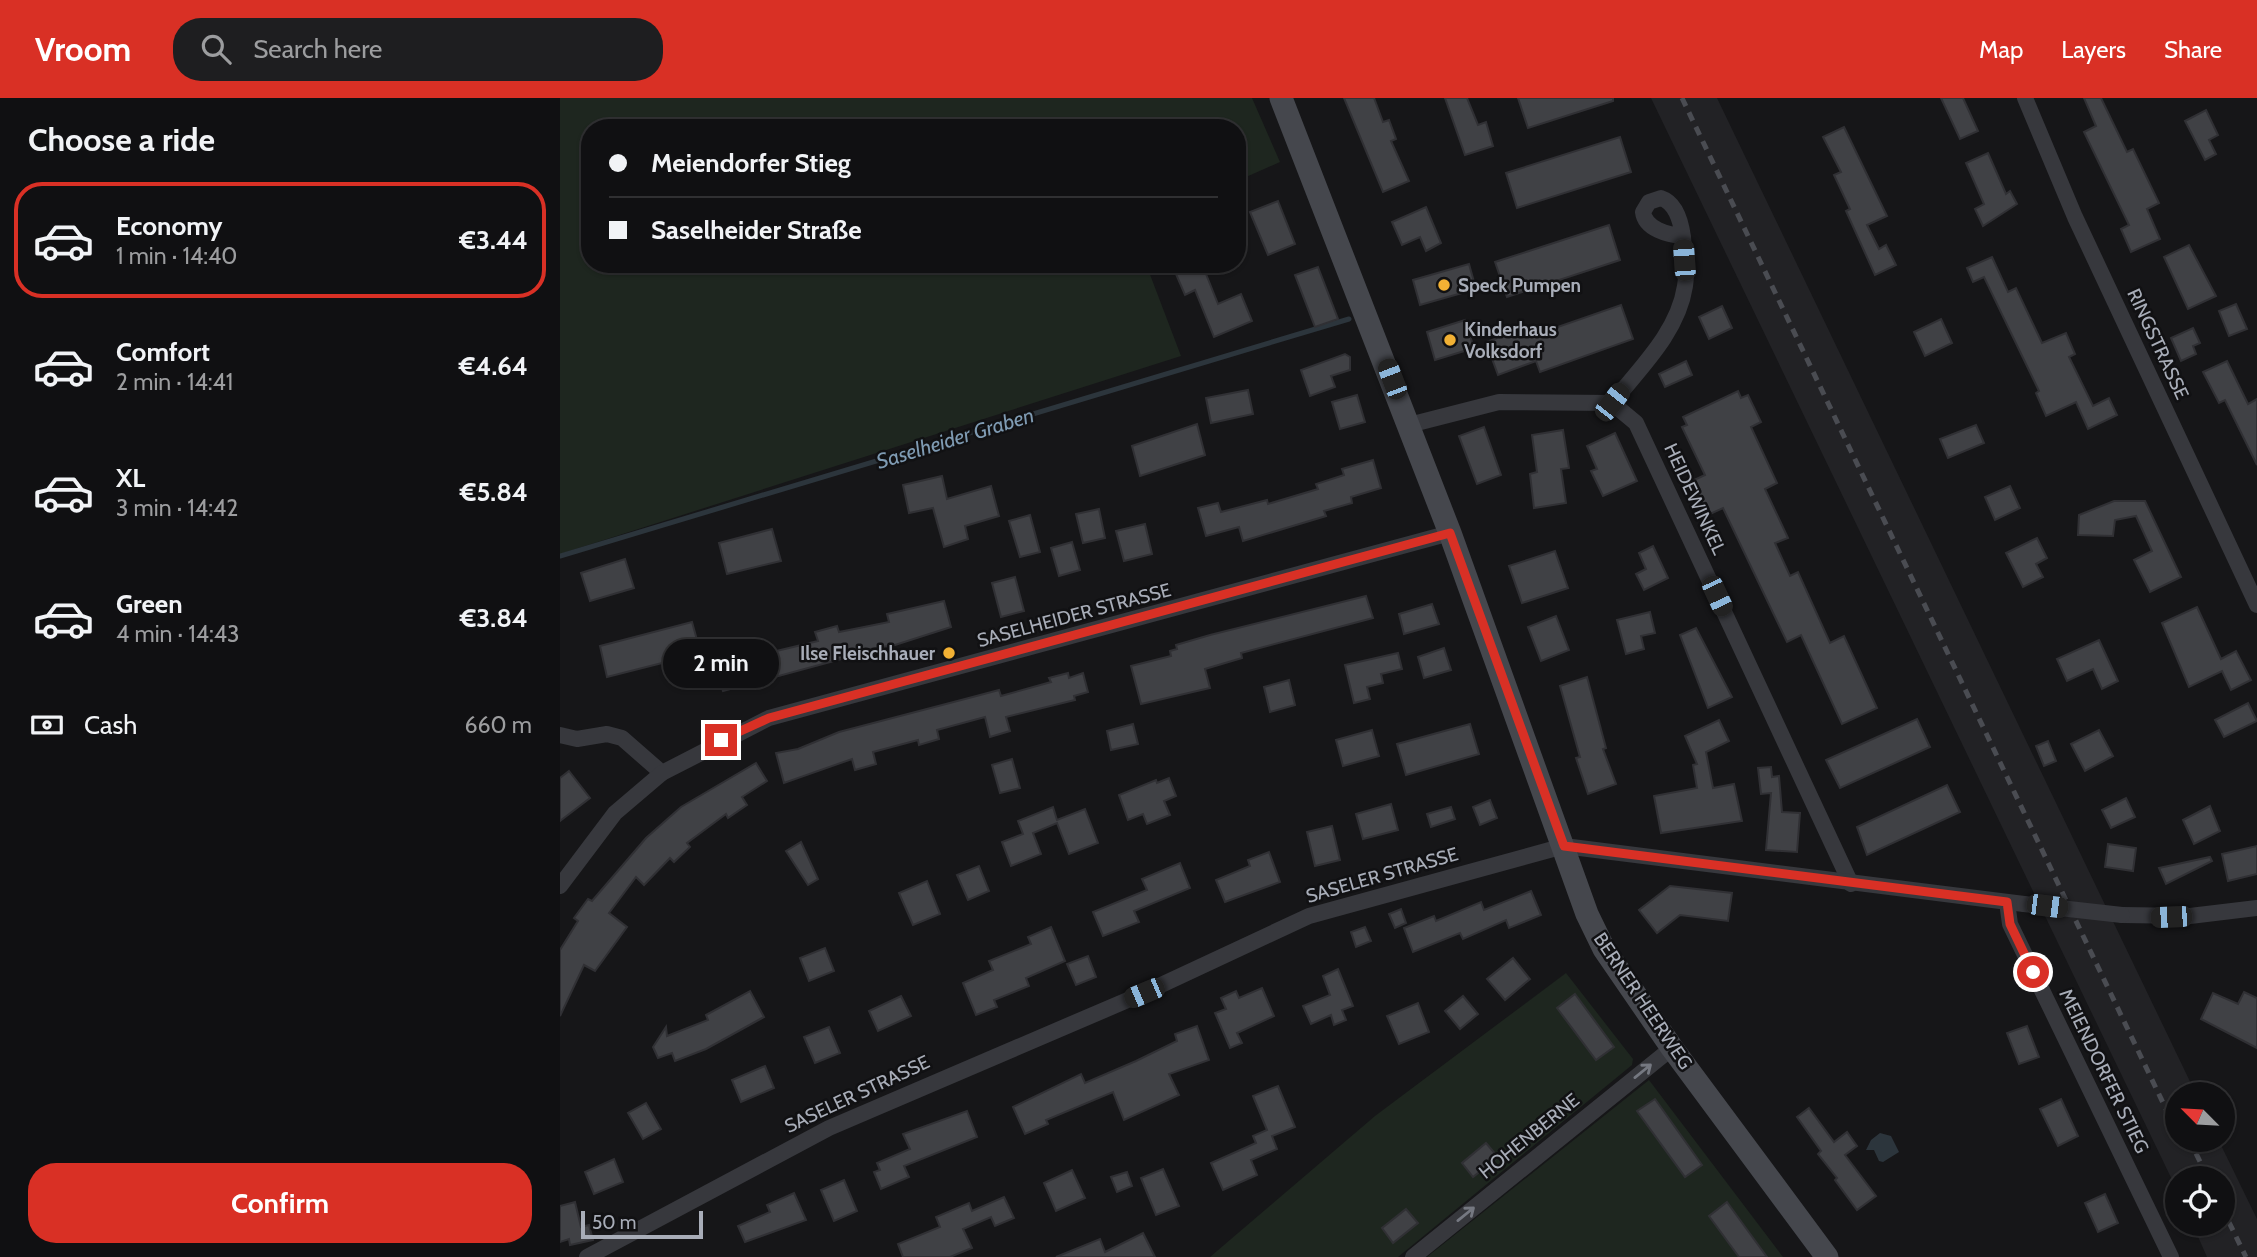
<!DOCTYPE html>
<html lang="en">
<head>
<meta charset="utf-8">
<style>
	:root { --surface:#101012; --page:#1e1e20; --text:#f1f3f6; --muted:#9c9d9f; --line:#303032; --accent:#d93025 }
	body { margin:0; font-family:Cabin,sans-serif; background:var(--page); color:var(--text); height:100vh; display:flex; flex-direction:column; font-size:26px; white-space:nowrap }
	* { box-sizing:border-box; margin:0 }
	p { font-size:23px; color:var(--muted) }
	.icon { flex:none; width:38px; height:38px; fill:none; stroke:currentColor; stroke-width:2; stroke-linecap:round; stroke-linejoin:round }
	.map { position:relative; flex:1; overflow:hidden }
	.panel { display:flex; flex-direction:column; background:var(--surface); width:560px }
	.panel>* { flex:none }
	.hud { position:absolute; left:21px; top:21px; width:665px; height:154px; border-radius:28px; box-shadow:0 2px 5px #0004,0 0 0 2px var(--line); display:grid; align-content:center; height:154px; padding:0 28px; background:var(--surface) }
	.needle { width:46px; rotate:294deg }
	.buttons { position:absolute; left:1605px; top:984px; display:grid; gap:14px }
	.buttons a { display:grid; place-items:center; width:70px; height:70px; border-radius:50%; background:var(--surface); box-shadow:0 2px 5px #0004,0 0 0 2px var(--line); font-size:35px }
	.scale { position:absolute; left:21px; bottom:18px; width:122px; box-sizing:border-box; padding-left:7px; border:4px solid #a8adb8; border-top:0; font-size:19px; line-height:24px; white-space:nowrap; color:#a8adb8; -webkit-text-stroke:5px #111113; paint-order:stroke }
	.end { position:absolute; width:32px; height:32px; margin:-16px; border:9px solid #d93025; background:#fff; box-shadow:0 0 0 4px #fff }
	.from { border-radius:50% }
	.bubble { position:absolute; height:49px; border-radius:24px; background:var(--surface); box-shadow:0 2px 5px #0004,0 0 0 2px var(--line); font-size:23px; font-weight:700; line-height:49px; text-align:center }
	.car { position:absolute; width:21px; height:42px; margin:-21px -10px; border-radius:9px; box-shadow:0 0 5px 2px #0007; background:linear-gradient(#222 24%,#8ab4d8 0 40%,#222 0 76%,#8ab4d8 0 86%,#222 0) }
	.hud b { display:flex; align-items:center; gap:24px; height:66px; font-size:26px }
	.hud b+b { border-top:2px solid var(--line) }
	.hud i { width:18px; height:18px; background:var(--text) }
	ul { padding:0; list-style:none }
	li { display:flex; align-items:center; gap:21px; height:116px; margin:0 14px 10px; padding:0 14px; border:4px solid transparent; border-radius:28px }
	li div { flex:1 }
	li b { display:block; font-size:26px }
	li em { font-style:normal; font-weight:700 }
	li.selected { border-color:var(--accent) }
	li>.icon { width:63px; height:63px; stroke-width:1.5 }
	h2 { padding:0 28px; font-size:32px; line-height:84px }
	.pay { display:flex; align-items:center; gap:18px; height:77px; padding:0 28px; font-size:26px }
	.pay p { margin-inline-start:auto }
	.cta { display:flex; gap:14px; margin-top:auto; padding:14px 28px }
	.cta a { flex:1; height:80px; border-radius:28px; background:var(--accent); color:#fff; font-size:28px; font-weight:700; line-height:80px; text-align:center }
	header { display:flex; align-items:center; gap:42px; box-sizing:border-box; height:98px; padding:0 35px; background:var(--accent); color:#fff }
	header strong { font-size:33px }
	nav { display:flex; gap:38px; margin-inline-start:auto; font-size:24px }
	.search { width:490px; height:63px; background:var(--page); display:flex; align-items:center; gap:18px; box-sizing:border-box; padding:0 24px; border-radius:28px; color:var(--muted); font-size:26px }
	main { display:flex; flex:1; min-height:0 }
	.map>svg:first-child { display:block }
	.built { fill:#222225 }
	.green { fill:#1e261f }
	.water { fill:#2c353c }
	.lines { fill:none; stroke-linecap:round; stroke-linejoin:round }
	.stream { stroke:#2c353c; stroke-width:5 }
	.building { fill:#404145; stroke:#303034; stroke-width:2 }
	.minor { stroke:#37383d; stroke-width:16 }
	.secondary { stroke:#45474d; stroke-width:23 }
	.rail { stroke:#4a4c52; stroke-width:5; stroke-dasharray:9 7; stroke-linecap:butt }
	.minor-bridge { stroke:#37383d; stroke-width:16 }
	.oneway { stroke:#757881 }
	.route { stroke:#d93025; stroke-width:9 }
	.poi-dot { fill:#f2b134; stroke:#111113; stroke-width:2.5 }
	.labels { text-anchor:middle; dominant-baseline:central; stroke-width:5; stroke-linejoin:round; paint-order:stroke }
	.poi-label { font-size:19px; font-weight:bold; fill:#a8adb8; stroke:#111113; text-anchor:start }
	.street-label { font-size:19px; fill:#a8adb8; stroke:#111113 }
	.water-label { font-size:21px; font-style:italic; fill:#7f9bb3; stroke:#111113 }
</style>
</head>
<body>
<header>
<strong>Vroom</strong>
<div class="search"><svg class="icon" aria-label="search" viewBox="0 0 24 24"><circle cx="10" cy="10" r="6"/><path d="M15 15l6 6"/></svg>Search here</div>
<nav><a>Map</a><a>Layers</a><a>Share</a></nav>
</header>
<main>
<section class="panel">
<h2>Choose a ride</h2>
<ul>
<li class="selected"><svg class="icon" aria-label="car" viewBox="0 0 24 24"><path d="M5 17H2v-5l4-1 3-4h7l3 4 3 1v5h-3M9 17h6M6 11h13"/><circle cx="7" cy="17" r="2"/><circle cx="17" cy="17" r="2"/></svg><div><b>Economy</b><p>1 min · 14:40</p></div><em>€3.44</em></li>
<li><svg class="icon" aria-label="car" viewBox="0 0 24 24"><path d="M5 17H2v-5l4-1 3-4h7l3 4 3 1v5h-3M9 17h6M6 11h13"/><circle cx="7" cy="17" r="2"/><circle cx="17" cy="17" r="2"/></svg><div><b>Comfort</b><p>2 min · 14:41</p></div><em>€4.64</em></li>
<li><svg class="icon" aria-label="car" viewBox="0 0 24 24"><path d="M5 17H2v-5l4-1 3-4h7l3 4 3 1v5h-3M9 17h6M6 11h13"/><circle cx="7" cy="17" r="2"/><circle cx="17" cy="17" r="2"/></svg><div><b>XL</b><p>3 min · 14:42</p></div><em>€5.84</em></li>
<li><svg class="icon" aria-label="car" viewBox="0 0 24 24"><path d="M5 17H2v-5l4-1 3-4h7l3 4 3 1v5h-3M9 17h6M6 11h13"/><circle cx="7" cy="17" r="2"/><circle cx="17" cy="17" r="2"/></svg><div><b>Green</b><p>4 min · 14:43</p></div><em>€3.84</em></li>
</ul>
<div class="pay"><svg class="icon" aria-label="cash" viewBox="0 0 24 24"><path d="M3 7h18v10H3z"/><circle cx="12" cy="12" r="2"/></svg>Cash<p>660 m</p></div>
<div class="cta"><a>Confirm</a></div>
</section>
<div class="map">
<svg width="1697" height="1159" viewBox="0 0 1697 1159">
	<rect width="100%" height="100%" fill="#161618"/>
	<path class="built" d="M1091,0H1157L1636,996H1617V1041H1658L1697,1121V1159H1647L1632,1125H1662V1080H1617V1092Z"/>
	<g class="green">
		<path d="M0,0H692L720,64L677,83V30H30V166H586L621,258L0,456Z"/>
		<path d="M1006,875L1073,961L1072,967L838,1159H650L815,1018Z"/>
		<path d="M1089,982L1223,1159H867Z"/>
	</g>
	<path class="water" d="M1320,1035L1331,1038L1339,1054L1323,1064L1319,1063L1314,1052H1306L1311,1042Z"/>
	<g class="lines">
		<path class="stream" d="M0,458L789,221"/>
	</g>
	<g class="building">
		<path d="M784,0H814L823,24L829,22L836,41L831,43L849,83L823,94Z"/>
		<path d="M885,0H907L918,27L926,24L933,48L905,57Z"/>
		<path d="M958,0H1053V3L968,30Z"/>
		<path d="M1381,0H1403L1418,33L1400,41Z"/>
		<path d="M1524,0H1541L1567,54L1573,51L1599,105L1587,111L1600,141L1571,154L1561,131L1569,127L1524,34L1536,28Z"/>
		<path d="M1646,12L1658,37L1649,42L1656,56L1645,62L1625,23Z"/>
		<path d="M1284,29L1327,118L1307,127L1319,151L1326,147L1336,167L1315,177L1286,113L1290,111L1274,77L1281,74L1263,39Z"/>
		<path d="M1060,39L1071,74L957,110L946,75Z"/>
		<path d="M1428,55L1446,96L1450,93L1457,106L1423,128L1415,111L1424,106L1406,65Z"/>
		<path d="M718,103L735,146L708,157L690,114Z"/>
		<path d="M866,109L881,145L866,153L860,139L842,147L832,124Z"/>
		<path d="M1049,127L1060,162L947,199L935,164Z"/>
		<path d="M1629,147L1656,198L1628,211L1604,159Z"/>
		<path d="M1432,159L1448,194L1456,190L1482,245L1506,235L1515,256L1509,259L1533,308L1549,300L1557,317L1528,331L1516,304L1486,318L1476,295L1479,293L1424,179L1413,184L1407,170Z"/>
		<path d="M642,166L658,206L681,196L692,223L654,239L635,192L625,197L616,176Z"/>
		<path d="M909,166L916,191L860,207L853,182Z"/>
		<path d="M758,169L778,221L755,229L735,177Z"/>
		<path d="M1676,206L1687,231L1669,238L1659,213Z"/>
		<path d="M1061,207L1073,241L980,274L976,263L938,277L926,244L966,230L969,239Z"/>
		<path d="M1162,208L1172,230L1149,241L1139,219Z"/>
		<path d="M1381,221L1392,245L1365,258L1354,234Z"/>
		<path d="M905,222L914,250L875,262L867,234Z"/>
		<path d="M1633,230L1640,245L1633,248L1636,256L1621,263L1611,240Z"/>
		<path d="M785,256L790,259V272L771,278L775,289L750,298L741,272Z"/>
		<path d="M1126,263L1132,277L1105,289L1099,276Z"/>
		<path d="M1667,263L1688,306L1697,301V367L1665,302L1659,305L1643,274Z"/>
		<path d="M688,292L693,316L651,325L646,300Z"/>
		<path d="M1178,293L1181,300L1188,297L1201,324L1191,329L1217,385L1205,391L1228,440L1215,445L1230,478L1238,474L1270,545L1284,538L1317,610L1282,626L1241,537L1227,544L1163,410L1148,417L1132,383L1145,377L1122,329L1127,327L1123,319Z"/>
		<path d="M797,297L805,324L780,331L772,304Z"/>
		<path d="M637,326L645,357L580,378L572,348Z"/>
		<path d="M1416,327L1424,345L1388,360L1380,341Z"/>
		<path d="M924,329L941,377L917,386L899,338Z"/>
		<path d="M1003,332L1009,370L1001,371L1006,405L974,410L970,376L977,374L972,337Z"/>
		<path d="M1055,335L1077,383L1043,398L1031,373L1037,371L1027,348Z"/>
		<path d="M813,362L821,390L791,399L792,405L764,413L766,418L683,443L679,429L646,438L638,410L658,405L661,414L707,402L708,406L758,391L756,386L784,377L782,371Z"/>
		<path d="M382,378L387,401L431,388L439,418L405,428L408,441L384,449L373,410L349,415L343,387Z"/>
		<path d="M1450,388L1460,410L1435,422L1425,399Z"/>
		<path d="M1554,403H1585L1621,479L1590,494L1574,462L1592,453L1576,418L1555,422L1553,438L1518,437L1519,417Z"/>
		<path d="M539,411L545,440L523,445L516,416Z"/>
		<path d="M470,417L480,454L460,459L449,423Z"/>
		<path d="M585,426L592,456L564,463L556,433Z"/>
		<path d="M212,431L221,463L167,476L159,445Z"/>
		<path d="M1477,440L1487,460L1476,466L1483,479L1463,489L1446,455Z"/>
		<path d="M512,444L520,472L499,478L491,450Z"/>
		<path d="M1093,448L1108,480L1084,492L1076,476L1086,471L1079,455Z"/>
		<path d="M995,453L1008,490L962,505L949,468Z"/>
		<path d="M65,461L74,490L30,503L21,475Z"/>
		<path d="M455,479L464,513L441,519L432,485Z"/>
		<path d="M806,498L813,520L681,555L682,560L645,571L650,590L581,606L571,568L611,558L610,553L617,551L616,547L650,537Z"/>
		<path d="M384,503L391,529L335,547L284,555L285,560L163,593L155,566L188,557L186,548L204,543L208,555L258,543L255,534L277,528L279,534L329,524L327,516Z"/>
		<path d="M872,506L879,526L844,536L839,516Z"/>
		<path d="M1637,509L1661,561L1676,553L1691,582L1671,592L1662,573L1629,589L1602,525Z"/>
		<path d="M1090,514L1095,535L1081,538L1084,551L1066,556L1057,522Z"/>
		<path d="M996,518L1009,552L981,563L968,529Z"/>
		<path d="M132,524L144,567L118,574L114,562L47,579L40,548Z"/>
		<path d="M1136,530L1172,599L1148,610L1120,537Z"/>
		<path d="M1539,542L1558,583L1542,591L1533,571L1507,583L1497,561Z"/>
		<path d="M884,550L891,572L864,580L858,559Z"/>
		<path d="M838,555L842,571L821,576L823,585L807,589L810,601L794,605L785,567Z"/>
		<path d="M508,575L509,580L523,575L528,594L514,598L515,602L446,619L450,633L430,639L425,619L377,632L379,641L359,647L358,642L313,654L316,666L295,672L292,661L224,685L216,655L238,651L279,634L405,601L439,592L441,598L491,584L489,580Z"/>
		<path d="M1027,579L1046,650L1043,651L1056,686L1028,696L1016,660L1020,659L1000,588Z"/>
		<path d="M729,582L735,607L710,614L704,589Z"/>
		<path d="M1688,605L1697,623L1664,639L1655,622Z"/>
		<path d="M1357,621L1370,649L1280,690L1266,662Z"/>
		<path d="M1159,622L1169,643L1146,654L1153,690L1174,686L1182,723L1101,735L1094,698L1137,690L1133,667L1137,666L1125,638Z"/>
		<path d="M573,626L578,646L551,652L547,633Z"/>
		<path d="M910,626L919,656L846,677L837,646Z"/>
		<path d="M812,632L819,658L783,668L776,642Z"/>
		<path d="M1539,632L1553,658L1525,673L1511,646Z"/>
		<path d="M1488,643L1496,663L1484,668L1476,648Z"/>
		<path d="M452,661L460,690L440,695L432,667Z"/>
		<path d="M196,665L207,683L182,699L187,707L168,720L166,716L127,745L130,749L114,764L110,760L84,787L76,779L49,815L67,829L35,873L24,867L0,918V852L18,823L14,820L28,801L32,803L86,740L121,709Z"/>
		<path d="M1211,669L1212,679L1219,678L1222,714L1240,715L1237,754L1206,752L1211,695L1201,696L1198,670Z"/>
		<path d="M9,673L30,700L0,723V680Z"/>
		<path d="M609,680L616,698L604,703L610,717L587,726L583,716L568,722L559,697L596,682L597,685Z"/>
		<path d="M1387,687L1400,714L1307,757L1297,729Z"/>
		<path d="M1566,700L1575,719L1551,730L1542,712Z"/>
		<path d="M930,702L937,720L920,727L913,709Z"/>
		<path d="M831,706L838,732L803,741L796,716Z"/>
		<path d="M1650,708L1660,733L1634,746L1623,722Z"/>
		<path d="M493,709L497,722L525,711L538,745L509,756L497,725L473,735L481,756L451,768L442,744L463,736L458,723Z"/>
		<path d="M891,709L895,721L871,729L867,716Z"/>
		<path d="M772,728L780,762L755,768L747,734Z"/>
		<path d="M241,744L258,781L248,787L226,753Z"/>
		<path d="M1548,746L1576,750L1573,773L1545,769Z"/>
		<path d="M1697,748V776L1668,783L1662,756Z"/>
		<path d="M709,754L720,784L665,804L656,782L690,768L688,762Z"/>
		<path d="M1650,759L1652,763L1606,786L1599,770Z"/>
		<path d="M620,765L630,790L574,813L579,824L543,838L533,814L587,792L582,781Z"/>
		<path d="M419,768L429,793L408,802L397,777Z"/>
		<path d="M367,783L380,816L353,827L339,795Z"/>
		<path d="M1110,788L1172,795L1168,823L1120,817L1097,835L1079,812Z"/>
		<path d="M971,793L981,817L949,830L946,822L903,841L900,835L853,854L844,830L874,818L876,823L921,804L924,812Z"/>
		<path d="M841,811L846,825L835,830L829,816Z"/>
		<path d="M491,829L505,863L466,880L469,888L434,902L437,909L416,917L403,885L433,872L429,863L471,846L468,839Z"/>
		<path d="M805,829L811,843L796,849L791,834Z"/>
		<path d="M265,850L274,873L249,883L240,860Z"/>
		<path d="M528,858L536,879L516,887L507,866Z"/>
		<path d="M953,860L970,881L945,902L927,881Z"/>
		<path d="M778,871L793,908L782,912L786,922L774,927L771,917L751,926L743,908L770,897L763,878Z"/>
		<path d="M702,890L714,918L677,935L682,945L670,950L655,915L666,911L661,900L676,893L679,900Z"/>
		<path d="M190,893L204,919L146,951L115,963L112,955L98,960L93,949L106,929L107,938L148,922L146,917Z"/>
		<path d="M1684,894L1697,900V950L1641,921L1653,895L1678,906Z"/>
		<path d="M1015,896L1054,949L1036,962L997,910Z"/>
		<path d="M341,898L351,918L318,933L309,913Z"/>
		<path d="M903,898L918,916L900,931L885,913Z"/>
		<path d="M858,905L869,934L839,946L827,918Z"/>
		<path d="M637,928L649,962L609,976L619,997L564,1022L553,994L486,1022L488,1026L465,1036L453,1009L521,976L525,985L576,963L617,943L615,936Z"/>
		<path d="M1467,928L1479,959L1459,966L1447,935Z"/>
		<path d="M269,929L280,955L255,965L244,939Z"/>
		<path d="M205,968L214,990L181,1004L172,982Z"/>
		<path d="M718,988L735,1029L712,1038L717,1051L691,1062L697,1077L663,1092L651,1065L696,1045L693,1038L707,1032L693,998Z"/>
		<path d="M1095,1001L1142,1067L1125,1079L1077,1013Z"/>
		<path d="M1501,1001L1518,1038L1498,1048L1480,1011Z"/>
		<path d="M86,1005L101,1031L83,1041L68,1015Z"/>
		<path d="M1249,1010L1274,1044L1287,1034L1297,1048L1285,1057L1316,1098L1297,1112L1275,1082L1277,1080L1258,1056L1261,1053L1237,1019Z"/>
		<path d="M407,1013L417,1039L344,1068L349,1079L321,1091L314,1074L320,1072L317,1065L350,1051L343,1036Z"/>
		<path d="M926,1045L938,1059L913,1079L902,1065Z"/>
		<path d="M54,1061L63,1084L34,1096L25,1074Z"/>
		<path d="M603,1071L619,1108L596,1117L581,1080Z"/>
		<path d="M512,1072L525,1100L496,1113L484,1085Z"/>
		<path d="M567,1074L572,1088L557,1094L551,1079Z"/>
		<path d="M284,1082L297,1113L274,1123L261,1092Z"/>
		<path d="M234,1095L246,1122L185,1144L178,1128L210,1114L207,1107Z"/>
		<path d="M1545,1096L1558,1125L1538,1134L1525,1105Z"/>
		<path d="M444,1099L454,1120L435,1128L431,1119L403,1131L412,1150L390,1159H343L338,1146L380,1129L376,1119L409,1105L412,1113Z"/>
		<path d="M15,1104L21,1129L29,1127L33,1142L10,1147L9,1141L0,1144V1108Z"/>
		<path d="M1167,1104L1188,1133L1207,1159H1179L1149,1118Z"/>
		<path d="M846,1111L858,1125L833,1145L822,1130Z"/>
		<path d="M583,1135L595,1159H496L540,1141L545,1154Z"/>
	</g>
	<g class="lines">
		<g class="minor">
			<path d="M1465,0L1515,119L1697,507"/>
			<path d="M1052,305C1081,269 1118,234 1125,188C1128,173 1124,155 1123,139C1121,124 1116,105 1101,100L1089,104L1083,114C1085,131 1108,137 1123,138"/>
			<path d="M849,327L939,304L1052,305L1076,325L1291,786"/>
			<path d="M0,637L17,641L47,636L62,640L102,675"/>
			<path d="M0,788L55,715L102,675L209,620L890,435"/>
			<path d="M1447,804L1450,826L1611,1159"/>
			<path d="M1562,817L1630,818L1697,810"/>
			<path d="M27,1159L269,1030L584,895L749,818L1004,748L1464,806"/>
			<path d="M853,1159L1112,950"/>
		</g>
		<path class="secondary" d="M721,0L890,435L1027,816L1044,851L1112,950L1267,1159"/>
		<g class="rail">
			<path d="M1122,0L1617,1034"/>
			<path d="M1629,1041L1648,1080"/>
			<path d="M1662,1110L1686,1159"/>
		</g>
		<path class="minor-bridge" d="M1464,806L1562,817"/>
	</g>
	<defs><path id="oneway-shaft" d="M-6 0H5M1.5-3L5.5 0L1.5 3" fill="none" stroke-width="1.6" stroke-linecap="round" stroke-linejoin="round" transform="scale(1.75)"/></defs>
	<g class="oneway">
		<use href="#oneway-shaft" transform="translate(1083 973) rotate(-39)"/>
		<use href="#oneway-shaft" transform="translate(906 1116) rotate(-39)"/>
	</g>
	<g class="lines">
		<path class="route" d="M161,642L209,620L890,435L1004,748L1447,804L1450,826L1473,874"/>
	</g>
	<g class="poi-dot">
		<circle cx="884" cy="187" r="7"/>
		<circle cx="890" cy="242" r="7"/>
		<circle cx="389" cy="555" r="7"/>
	</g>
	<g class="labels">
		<g class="poi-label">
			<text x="898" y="187">Speck Pumpen</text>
			<text x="904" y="231">Kinderhaus<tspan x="904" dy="22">Volksdorf</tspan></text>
			<text x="375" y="555" text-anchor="end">Ilse Fleischhauer</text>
		</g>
		<g class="street-label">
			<text transform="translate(1598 246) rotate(65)">RINGSTRASSE</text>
			<text transform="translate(1135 401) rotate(65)">HEIDEWINKEL</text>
			<text transform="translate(514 517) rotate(-15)">SASELHEIDER STRASSE</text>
			<text transform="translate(822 777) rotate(-16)">SASELER STRASSE</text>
			<text transform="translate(1083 903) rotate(56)">BERNER HEERWEG</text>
			<text transform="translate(1544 973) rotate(64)">MEIENDORFER STIEG</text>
			<text transform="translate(297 996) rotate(-25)">SASELER STRASSE</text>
			<text transform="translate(969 1038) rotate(-39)">HOHENBERNE</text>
		</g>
		<g class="water-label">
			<text transform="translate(395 340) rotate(-17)">Saselheider Graben</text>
		</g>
	</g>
</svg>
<div class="buttons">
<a><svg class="needle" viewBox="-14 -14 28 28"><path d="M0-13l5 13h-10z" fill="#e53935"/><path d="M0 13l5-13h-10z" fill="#9c9d9f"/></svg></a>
<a><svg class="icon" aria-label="locate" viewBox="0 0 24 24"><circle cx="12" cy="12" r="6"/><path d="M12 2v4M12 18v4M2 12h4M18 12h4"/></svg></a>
</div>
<div class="scale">50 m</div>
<i class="end from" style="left:1473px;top:874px"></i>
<i class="end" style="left:161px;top:642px"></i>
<div class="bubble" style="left:103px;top:541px;width:116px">2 min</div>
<i class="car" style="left:1124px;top:162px;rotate:356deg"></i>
<i class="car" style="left:832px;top:281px;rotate:339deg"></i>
<i class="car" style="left:1052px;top:304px;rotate:38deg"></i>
<i class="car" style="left:1157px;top:498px;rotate:155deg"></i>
<i class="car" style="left:1487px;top:808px;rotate:97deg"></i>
<i class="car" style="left:1611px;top:819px;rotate:268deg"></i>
<i class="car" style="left:584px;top:895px;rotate:247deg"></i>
<div class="hud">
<b><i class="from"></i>Meiendorfer Stieg</b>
<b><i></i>Saselheider Straße</b>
</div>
</div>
</main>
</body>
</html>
